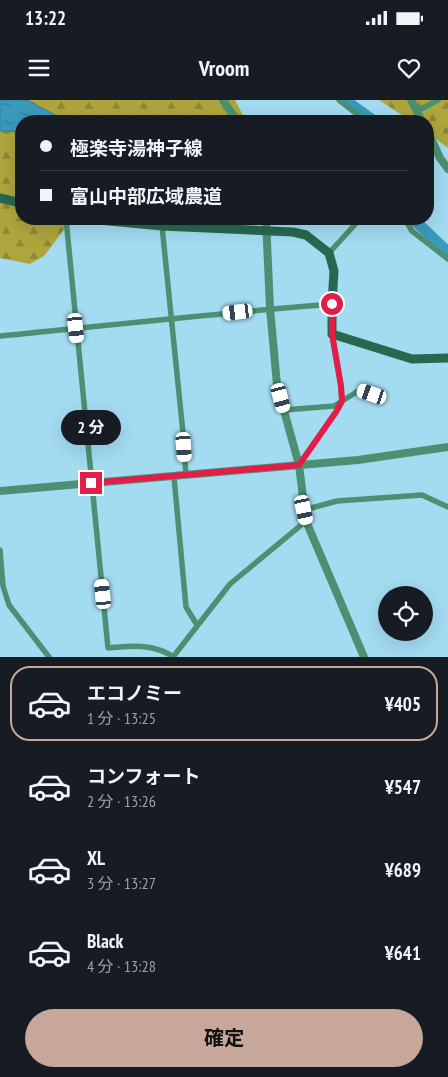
<!DOCTYPE html>
<html lang="ja">
<head>
<meta charset="utf-8">
<style>
	:root { --surface:#171b24; --page:#242831; --text:#f1f3f6; --muted:#9ea1a6; --line:#363941; --accent:#c6a799 }
	body { margin:0; font-family:"PT Sans Narrow","Noto Sans JP",sans-serif; background:var(--page); color:var(--text); height:100vh; display:flex; flex-direction:column; font-size:19px; white-space:nowrap }
	* { box-sizing:border-box; margin:0 }
	p { font-size:16px; color:var(--muted) }
	.icon { flex:none; width:28px; height:28px; fill:none; stroke:currentColor; stroke-width:2; stroke-linecap:round; stroke-linejoin:round }
	.map { position:relative; height:557px; overflow:hidden }
	.sheet { display:flex; flex-direction:column; background:var(--surface); flex:1 }
	.sheet>* { flex:none }
	.guide { position:absolute; left:15px; top:15px; width:419px; height:110px; border-radius:20px; box-shadow:0 5px 20px #0002; display:grid; align-content:center; height:110px; padding:0 25px; background:var(--surface) }
	.tools { position:absolute; left:378px; top:486px; display:grid; gap:10px }
	.tools a { display:grid; place-items:center; width:55px; height:55px; border-radius:50%; background:var(--surface); box-shadow:0 5px 20px #0002; font-size:25px }
	.end { position:absolute; width:22px; height:22px; margin:-11px; border:6px solid #e11d48; background:#fff; box-shadow:0 0 0 2px #fff }
	.from { border-radius:50% }
	.bubble { position:absolute; height:35px; border-radius:18px; background:var(--surface); box-shadow:0 5px 20px #0002; font-size:16px; font-weight:700; line-height:35px; text-align:center }
	.car { position:absolute; width:15px; height:30px; margin:-15px -8px; border-radius:6px; box-shadow:0 0 4px 1px #0007; background:linear-gradient(#fff 24%,#345 0 40%,#fff 0 76%,#345 0 86%,#fff 0) }
	.guide b { display:flex; align-items:center; gap:18px; height:48px; font-size:19px }
	.guide b+b { border-top:1px solid var(--line) }
	.guide i { width:12px; height:12px; background:var(--text) }
	ul { padding:9px 0 0; list-style:none }
	li { display:flex; align-items:center; gap:15px; height:75px; margin:0 10px 8px; padding:0 15px; border:2px solid transparent; border-radius:20px }
	li div { flex:1 }
	li b { display:block; font-size:19px }
	li em { font-style:normal; font-weight:700 }
	li.current { border-color:var(--accent) }
	li>.icon { width:45px; height:45px; stroke-width:1.5 }
	.cta { display:flex; gap:10px; margin-top:auto; padding:10px 25px }
	.cta a { flex:1; height:58px; border-radius:30px; background:var(--accent); color:#111; font-size:20px; font-weight:700; line-height:58px; text-align:center }
	.status { display:flex; justify-content:space-between; align-items:center; height:35px; padding:0 25px; background:var(--surface); direction:ltr }
	.status svg { height:14px; fill:currentColor }
	header { display:flex; justify-content:space-between; align-items:center; height:65px; padding:0 25px; background:var(--surface); font-size:22px; font-weight:700 }
	.map>svg:first-child { display:block }
	.forest { fill:url(#forest-firs) }
	.water { fill:url(#water-ripples); stroke:#337e97 }
	.lines { fill:none; stroke-linecap:round; stroke-linejoin:round }
	.river { stroke:#3a9abb; stroke-width:11 }
	.minor { stroke:#4b9073; stroke-width:5.5 }
	.tertiary { stroke:#4b9073; stroke-width:8 }
	.secondary { stroke:#29674f; stroke-width:9 }
	.route { stroke:#e11d48; stroke-width:6 }
</style>
</head>
<body>
<div class="status"><b>13:22</b><svg viewBox="0 0 49 12"><path d="M0 12V9h3v3zM5 12V6h3v6zM10 12V3h3v9zM15 12V0h3v12zM26 1h20v11H26zM47 4h2v5h-2z"/></svg></div>
<header><svg class="icon" aria-label="menu" viewBox="0 0 24 24"><path d="M4 6h16M4 12h16M4 18h16"/></svg>Vroom<svg class="icon" aria-label="heart" viewBox="0 0 24 24"><path d="M12 20l-8-8c-3-5 5-10 8-4 3-6 11-1 8 4z"/></svg></header>
<div class="map">
<svg width="448" height="557" viewBox="0 0 448 557">
	<defs>
		<pattern id="forest-firs" width="22" height="20" patternUnits="userSpaceOnUse" patternTransform="scale(1.25)"><rect width="22" height="20" fill="#aea63d"/><path d="M5 1l3.5 6h-7zM16 11l3.5 6h-7z" fill="#8d8835"/></pattern>
		<pattern id="water-ripples" width="26" height="14" patternUnits="userSpaceOnUse" patternTransform="scale(1.25)"><rect width="26" height="14" fill="#3a9abb"/><path d="M2 4q2-2 4 0t4 0M15 11q2-2 4 0t4 0" fill="none" stroke="#317f9a"/></pattern>
	</defs>
	<rect width="100%" height="100%" fill="#a3dbf1"/>
	<g class="forest">
		<path d="M0,0H235L246,21H21V119H72L44,156L30,164L0,158Z"/>
		<path d="M379,0H448V48L428,33V21H411Z"/>
	</g>
	<path class="water" d="M0,0H27L66,21H21V33L10,31H0Z"/>
	<g class="lines">
		<g class="river">
			<path d="M345,0L374,21"/>
			<path d="M413,119L448,152"/>
		</g>
		<g class="minor">
			<path d="M339,0L366,21"/>
			<path d="M417,11L438,0"/>
			<path d="M66,119L108,548C132,546 152,543 174,557"/>
			<path d="M405,119L412,131L448,159"/>
			<path d="M162,126L183,333L186,375"/>
			<path d="M329,153L360,119"/>
			<path d="M0,236C111,225 221,213 332,204"/>
			<path d="M284,310L334,306L360,290L381,295"/>
			<path d="M299,365L336,312L342,301L341,286L332,234"/>
			<path d="M174,377L186,507L197,525"/>
			<path d="M304,410L337,401L422,395L448,407"/>
			<path d="M0,450L3,486L9,505L49,557"/>
			<path d="M173,557L230,484L306,421"/>
		</g>
		<g class="tertiary">
			<path d="M223,0L237,21"/>
			<path d="M411,0L422,21"/>
			<path d="M428,32L440,58L448,69"/>
			<path d="M266,119L270,208L277,285L299,365L306,421L364,557"/>
			<path d="M0,391L358,360L448,347"/>
		</g>
		<g class="secondary">
			<path d="M0,98L21,103"/>
			<path d="M88,119L162,126L293,132L306,135L329,153L334,171L332,204V234L412,259L448,258"/>
		</g>
	</g>
	<g class="lines">
		<path class="route" d="M91,383L299,365L336,312L342,301L341,286L332,234V204"/>
	</g>
</svg>
<div class="tools">
<a><svg class="icon" aria-label="locate" viewBox="0 0 24 24"><circle cx="12" cy="12" r="6"/><path d="M12 2v4M12 18v4M2 12h4M18 12h4"/></svg></a>
</div>
<i class="end from" style="left:332px;top:204px"></i>
<i class="end" style="left:91px;top:383px"></i>
<div class="bubble" style="left:61px;top:310px;width:60px">2 分</div>
<i class="car" style="left:238px;top:212px;rotate:263deg"></i>
<i class="car" style="left:76px;top:228px;rotate:174deg"></i>
<i class="car" style="left:372px;top:294px;rotate:289deg"></i>
<i class="car" style="left:281px;top:298px;rotate:165deg"></i>
<i class="car" style="left:184px;top:347px;rotate:176deg"></i>
<i class="car" style="left:304px;top:410px;rotate:168deg"></i>
<i class="car" style="left:103px;top:494px;rotate:354deg"></i>
<div class="guide">
<b><i class="from"></i>極楽寺湯神子線</b>
<b><i></i>富山中部広域農道</b>
</div>
</div>
<section class="sheet">
<ul>
<li class="current"><svg class="icon" aria-label="car" viewBox="0 0 24 24"><path d="M5 17H2v-5l4-1 3-4h7l3 4 3 1v5h-3M9 17h6M6 11h13"/><circle cx="7" cy="17" r="2"/><circle cx="17" cy="17" r="2"/></svg><div><b>エコノミー</b><p>1 分 · 13:25</p></div><em>¥405</em></li>
<li><svg class="icon" aria-label="car" viewBox="0 0 24 24"><path d="M5 17H2v-5l4-1 3-4h7l3 4 3 1v5h-3M9 17h6M6 11h13"/><circle cx="7" cy="17" r="2"/><circle cx="17" cy="17" r="2"/></svg><div><b>コンフォート</b><p>2 分 · 13:26</p></div><em>¥547</em></li>
<li><svg class="icon" aria-label="car" viewBox="0 0 24 24"><path d="M5 17H2v-5l4-1 3-4h7l3 4 3 1v5h-3M9 17h6M6 11h13"/><circle cx="7" cy="17" r="2"/><circle cx="17" cy="17" r="2"/></svg><div><b>XL</b><p>3 分 · 13:27</p></div><em>¥689</em></li>
<li><svg class="icon" aria-label="car" viewBox="0 0 24 24"><path d="M5 17H2v-5l4-1 3-4h7l3 4 3 1v5h-3M9 17h6M6 11h13"/><circle cx="7" cy="17" r="2"/><circle cx="17" cy="17" r="2"/></svg><div><b>Black</b><p>4 分 · 13:28</p></div><em>¥641</em></li>
</ul>
<div class="cta"><a>確定</a></div>
</section>
</body>
</html>
